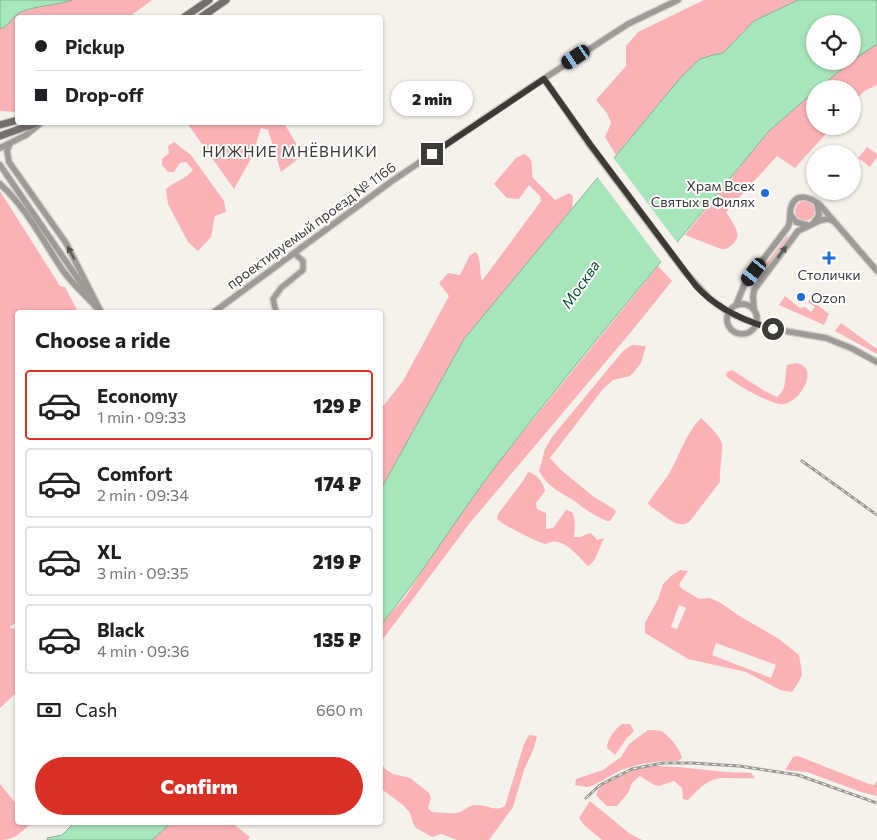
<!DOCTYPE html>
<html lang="en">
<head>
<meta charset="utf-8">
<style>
	:root { --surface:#fff; --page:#f2f2f2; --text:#202124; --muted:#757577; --line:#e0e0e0; --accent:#d93025 }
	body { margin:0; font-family:Commissioner,sans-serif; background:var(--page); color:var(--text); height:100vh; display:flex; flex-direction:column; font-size:19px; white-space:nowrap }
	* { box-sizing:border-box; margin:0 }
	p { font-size:16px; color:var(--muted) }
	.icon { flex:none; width:28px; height:28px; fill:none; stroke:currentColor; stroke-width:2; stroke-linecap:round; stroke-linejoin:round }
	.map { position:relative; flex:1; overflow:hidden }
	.drawer { position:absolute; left:15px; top:310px; width:368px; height:515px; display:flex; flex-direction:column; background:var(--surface); border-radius:5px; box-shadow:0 1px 4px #0004 }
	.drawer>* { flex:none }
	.top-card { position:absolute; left:15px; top:15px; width:368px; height:110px; border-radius:5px; box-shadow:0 1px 4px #0004; display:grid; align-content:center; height:110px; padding:0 20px; background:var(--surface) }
	.tools { position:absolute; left:806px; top:15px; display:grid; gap:10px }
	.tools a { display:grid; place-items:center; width:55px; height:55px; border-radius:50%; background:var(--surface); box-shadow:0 1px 4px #0004; font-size:25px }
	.end { position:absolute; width:22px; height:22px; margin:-11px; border:6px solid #3b3a37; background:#fff; box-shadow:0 0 0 2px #fff }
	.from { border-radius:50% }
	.bubble { position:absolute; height:35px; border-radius:18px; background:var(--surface); box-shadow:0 1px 4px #0004; font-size:16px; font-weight:800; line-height:35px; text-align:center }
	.car { position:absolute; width:15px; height:30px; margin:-15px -8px; border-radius:6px; box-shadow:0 0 4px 1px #0007; background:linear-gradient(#222 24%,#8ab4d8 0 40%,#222 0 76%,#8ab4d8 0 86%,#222 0) }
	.top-card b { display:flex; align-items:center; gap:18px; height:48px; font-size:19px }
	.top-card b+b { border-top:1px solid var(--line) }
	.top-card i { width:12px; height:12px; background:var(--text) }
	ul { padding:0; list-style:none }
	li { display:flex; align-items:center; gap:15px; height:70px; margin:0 10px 8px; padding:0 10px; border:2px solid var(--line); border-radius:5px }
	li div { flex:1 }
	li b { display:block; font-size:19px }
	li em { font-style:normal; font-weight:800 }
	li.selected { border-color:var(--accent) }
	li>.icon { width:45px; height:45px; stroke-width:1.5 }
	h2 { padding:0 20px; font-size:22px; line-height:60px }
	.pay { display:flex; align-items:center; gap:12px; height:55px; padding:0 20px; font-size:19px }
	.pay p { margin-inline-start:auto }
	.action { display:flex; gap:10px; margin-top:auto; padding:10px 20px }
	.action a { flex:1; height:58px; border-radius:30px; background:var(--accent); color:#fff; font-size:20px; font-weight:800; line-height:58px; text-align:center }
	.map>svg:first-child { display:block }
	.green { fill:#fbb2b6; fill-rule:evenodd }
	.water { fill:#a7e5ba; stroke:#87b293 }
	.pier { fill:#f5f2ec }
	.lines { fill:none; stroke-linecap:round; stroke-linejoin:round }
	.minor-casing { stroke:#d0cdc8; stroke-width:8 }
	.tertiary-casing { stroke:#d0cdc8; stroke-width:8 }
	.secondary-casing { stroke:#d0cdc8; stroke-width:9 }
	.minor { stroke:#9d9a98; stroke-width:5 }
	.tertiary { stroke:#9d9a98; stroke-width:5.5 }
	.secondary { stroke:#746f6d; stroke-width:7 }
	.rail-casing { stroke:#9a9894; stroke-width:3 }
	.rail { stroke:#fff; stroke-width:1; stroke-dasharray:4; stroke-linecap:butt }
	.oneway { fill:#54524f }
	.route { stroke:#3b3a37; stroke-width:6 }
	.poi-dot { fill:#216cd8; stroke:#fff; stroke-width:2 }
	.labels { text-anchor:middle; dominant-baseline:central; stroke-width:4; stroke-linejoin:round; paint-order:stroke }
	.poi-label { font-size:14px; fill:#3b3a37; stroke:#fff; text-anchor:end }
	.street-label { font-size:14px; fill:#3b3a37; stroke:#fff }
	.neighbourhood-label { font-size:15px; letter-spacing:1px; fill:#3b3a37; stroke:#fff }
	.water-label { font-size:15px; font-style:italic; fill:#08512c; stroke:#fff }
</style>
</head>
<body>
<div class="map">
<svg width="877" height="840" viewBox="0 0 877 840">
	<rect width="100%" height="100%" fill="#f5f2ec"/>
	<g class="green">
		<path d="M72,0H152L129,17L18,18L17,112L0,111V29C10,26 13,15 21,12C38,5 55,6 72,0Z"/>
		<path d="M704,0H798L754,21L723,53L713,55L700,59L682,76L616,155L605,137L611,123L607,113L596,100L626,66V46L638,32Z"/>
		<path d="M877,44V85L864,91L853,104L852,89H818L846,64Z"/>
		<path d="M815,91V126H833L795,168L777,156L726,212C734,226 747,237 726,249H721L685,235L769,131Z"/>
		<path d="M187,123H284L296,143L297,160L281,172L268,130L261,128L252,157L234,189Z"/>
		<path d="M174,142L191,155L224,201L226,212L215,216L211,237L198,251L188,242L168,204L166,189C175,181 185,180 193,170L186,162L180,163L174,172H168L162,165V159L169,153L168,146Z"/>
		<path d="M867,147L877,154V157L870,167L858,158Z"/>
		<path d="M524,154C536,160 530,168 533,178L555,200L569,193L573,196L572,209L464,339L380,491V410L403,381L449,296L439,283L448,273L460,275L470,255L476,252C482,260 479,271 482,281L541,201L540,196L529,185L519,199L507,198L494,184L516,158Z"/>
		<path d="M0,191L60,286L65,287L78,312H18L17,353L15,354L18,361V622L9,627L17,630L18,691L0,708Z"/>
		<circle cx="805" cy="211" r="10"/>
		<path d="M787,236L789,238L752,287L750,285Z"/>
		<path d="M658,266L672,281L631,332L469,524L380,643V626L406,596L440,543L501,459Z"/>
		<path d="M785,296L800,308L805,307L811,312L815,307L808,302L810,299L829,314L824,325L779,305Z"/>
		<path d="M841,323L877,349V354L835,331Z"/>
		<path d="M632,345L646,346L641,363L634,372L630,376L613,380L603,389L550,458L561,470L594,497L614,509L616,512L610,521H607C595,516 586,510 576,502C562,493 547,487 539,471L545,449L552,437L623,351Z"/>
		<path d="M796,363C821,367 800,402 784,404C772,406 735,384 726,376L727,372L732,370L763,390L777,397C788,389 784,377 787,365Z"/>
		<path d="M701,418C708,425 720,435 722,444C723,452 719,471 720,482L690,521C678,532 663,513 651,507L648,503C655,492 665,481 671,470C681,452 686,433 701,418Z"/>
		<path d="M528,472C537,474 543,482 545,491L536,503L537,509L546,513V529L553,528L566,510L572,512C576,520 575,528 574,537H580L590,533L594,536L597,540L604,538L595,559L592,563L588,566C578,556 561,534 546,544C539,543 501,524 497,519L498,514L523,481Z"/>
		<path d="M680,570L688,571L679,584L681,588L699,599L710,598L721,603L738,615L779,639L799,655C803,679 804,673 792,692L780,690L746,672L688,659L645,633V623L658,599L663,584L671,576ZM679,605L686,608L677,629L671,627ZM716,643L776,665L771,678L712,655Z"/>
		<path d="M622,724H630L634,731L627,738L615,755L607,748C607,739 615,729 622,724Z"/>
		<path d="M648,730C652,730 657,730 661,731C669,735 681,750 682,758L678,761H662L641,764L621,770L592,786L587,787L575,785L576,779L603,770L611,764L621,757L629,744Z"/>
		<path d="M529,735L537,736L534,748L524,770L513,807L489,840H457L441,834L432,837L416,828L413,823L410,813L403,805L380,788V761L385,769L393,774L410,778L429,793L431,798L428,808L432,812C439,812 449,814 456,813C465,812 467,804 478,805C488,805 495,812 505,806L524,744Z"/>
		<path d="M798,756L869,784L874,785L877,781V796L861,792L807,772L785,770L793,757Z"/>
		<path d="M654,766C678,766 702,770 727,772C735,773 743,772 751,773L755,778C718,780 716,770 688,800L683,799L682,788L674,781L659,786L654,785L640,776L632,783L628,793L617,806H607L596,795C603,773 634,769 654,766Z"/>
		<path d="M0,784L17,805L18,822L32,823C20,832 16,840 0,840Z"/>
		<path d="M590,801L629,833L642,840H602L585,826L579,818Z"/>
		<path d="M171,822L232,823L250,837L248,840H152Z"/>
	</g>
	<g class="water">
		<path d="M0,0H72C55,6 38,5 21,12C13,15 10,26 0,29Z"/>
		<path d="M798,0H877V44L853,60L852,24H815V61H851L818,89H815V91L769,131C680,240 588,347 502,458C459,513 424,573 380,626V491L464,339L682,76L700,59L713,55L723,53L754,21Z"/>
		<path d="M74,823V822L171,823L152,840H47V838L62,835Z"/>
	</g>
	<path class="pier" d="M612,156L679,245L663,264L596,175Z"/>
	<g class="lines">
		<g class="minor-casing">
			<path id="minor" d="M276,312L273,299L281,288L303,270V261L294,253"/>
		</g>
		<g class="tertiary-casing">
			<g id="tertiary">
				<path d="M544,79L589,144L685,272L710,299L728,312L743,319L773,329L826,338L851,348L877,362"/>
				<path d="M10,143L7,151L9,162L66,243L101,312"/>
				<path d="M0,148L26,135L42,122"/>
				<path d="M0,165L89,295"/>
				<path d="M0,184C27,208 44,243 64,272C73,284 85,295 96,307"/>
				<path d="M791,215L796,222L807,225"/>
				<path d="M814,222L819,215L817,203"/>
				<circle cx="742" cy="319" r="15"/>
				<path d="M736,305L745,283L788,227C791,220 789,214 791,207C796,191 812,198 820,205L877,271"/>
				<path d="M754,309L753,297L754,290L798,231L821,220L829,219L833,221"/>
				<path d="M214,312L392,181L531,87L628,24L678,0"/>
			</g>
		</g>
		<g class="secondary-casing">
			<g id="secondary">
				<path d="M183,18L209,0"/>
				<path d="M200,18L226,0"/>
				<path d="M0,125L18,120"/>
				<path d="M0,136L39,122"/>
			</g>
		</g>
		<use href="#minor" class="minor"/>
		<use href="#tertiary" class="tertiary"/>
		<use href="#secondary" class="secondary"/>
		<g class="rail-casing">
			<g id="rail">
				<path d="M802,461L877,515"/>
				<path d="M586,798L600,785L632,769L663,763H691L739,766L798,775L877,803"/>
			</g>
		</g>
		<use href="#rail" class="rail"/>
	</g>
	<defs><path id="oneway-solid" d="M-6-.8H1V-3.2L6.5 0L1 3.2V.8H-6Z" transform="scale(1.25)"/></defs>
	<g class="oneway">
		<use href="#oneway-solid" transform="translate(782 252) rotate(-54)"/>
		<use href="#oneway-solid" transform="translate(71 253) rotate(-118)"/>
	</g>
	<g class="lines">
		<path class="route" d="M432,154L544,79L590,144L696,286C717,309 744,321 773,329"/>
	</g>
	<g class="poi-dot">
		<circle cx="765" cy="193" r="5"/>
		<path d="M826.5 250.5h5v5h5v5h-5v5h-5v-5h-5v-5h5z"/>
		<circle cx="801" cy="297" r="5"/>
	</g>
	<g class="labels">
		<g class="poi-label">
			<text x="755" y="185">Храм Всех<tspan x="755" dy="16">Святых в Филях</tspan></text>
			<text x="829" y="274" text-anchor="middle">Столички</text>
			<text x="811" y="297" text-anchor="start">Ozon</text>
		</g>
		<g class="street-label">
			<text transform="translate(311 225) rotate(-36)">проектируемый проезд № 1166</text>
		</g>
		<g class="neighbourhood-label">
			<text x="290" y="151">НИЖНИЕ МНЁВНИКИ</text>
		</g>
		<g class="water-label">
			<text transform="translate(580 284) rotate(-55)">Москва</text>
		</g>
	</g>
</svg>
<div class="tools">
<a><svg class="icon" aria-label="locate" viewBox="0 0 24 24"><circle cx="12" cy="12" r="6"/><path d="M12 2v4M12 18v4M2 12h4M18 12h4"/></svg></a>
<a>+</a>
<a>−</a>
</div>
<i class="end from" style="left:773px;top:329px"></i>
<i class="end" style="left:432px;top:154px"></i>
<div class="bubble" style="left:391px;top:81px;width:82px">2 min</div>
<i class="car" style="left:576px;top:57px;rotate:236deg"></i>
<i class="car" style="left:754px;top:272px;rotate:217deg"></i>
<div class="top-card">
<b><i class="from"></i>Pickup</b>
<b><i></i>Drop-off</b>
</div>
<section class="drawer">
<h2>Choose a ride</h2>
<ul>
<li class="selected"><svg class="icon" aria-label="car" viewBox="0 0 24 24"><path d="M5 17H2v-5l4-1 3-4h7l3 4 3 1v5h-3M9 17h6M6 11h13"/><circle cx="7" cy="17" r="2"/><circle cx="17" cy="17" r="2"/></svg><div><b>Economy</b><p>1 min · 09:33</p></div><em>129 ₽</em></li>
<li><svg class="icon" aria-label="car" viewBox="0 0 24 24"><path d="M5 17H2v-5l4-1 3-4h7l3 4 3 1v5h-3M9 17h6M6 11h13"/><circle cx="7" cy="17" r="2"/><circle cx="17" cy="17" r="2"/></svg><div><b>Comfort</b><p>2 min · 09:34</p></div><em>174 ₽</em></li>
<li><svg class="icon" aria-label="car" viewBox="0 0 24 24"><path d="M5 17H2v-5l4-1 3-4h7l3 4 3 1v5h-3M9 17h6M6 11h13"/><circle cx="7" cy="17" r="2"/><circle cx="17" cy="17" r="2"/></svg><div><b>XL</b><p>3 min · 09:35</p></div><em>219 ₽</em></li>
<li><svg class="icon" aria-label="car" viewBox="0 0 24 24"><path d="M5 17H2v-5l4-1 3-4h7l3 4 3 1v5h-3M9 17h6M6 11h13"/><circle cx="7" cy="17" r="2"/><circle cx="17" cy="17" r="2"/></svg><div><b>Black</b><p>4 min · 09:36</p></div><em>135 ₽</em></li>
</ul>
<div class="pay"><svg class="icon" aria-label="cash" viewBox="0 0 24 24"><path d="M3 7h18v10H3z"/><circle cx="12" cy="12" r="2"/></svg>Cash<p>660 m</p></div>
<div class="action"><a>Confirm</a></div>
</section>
</div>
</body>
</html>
